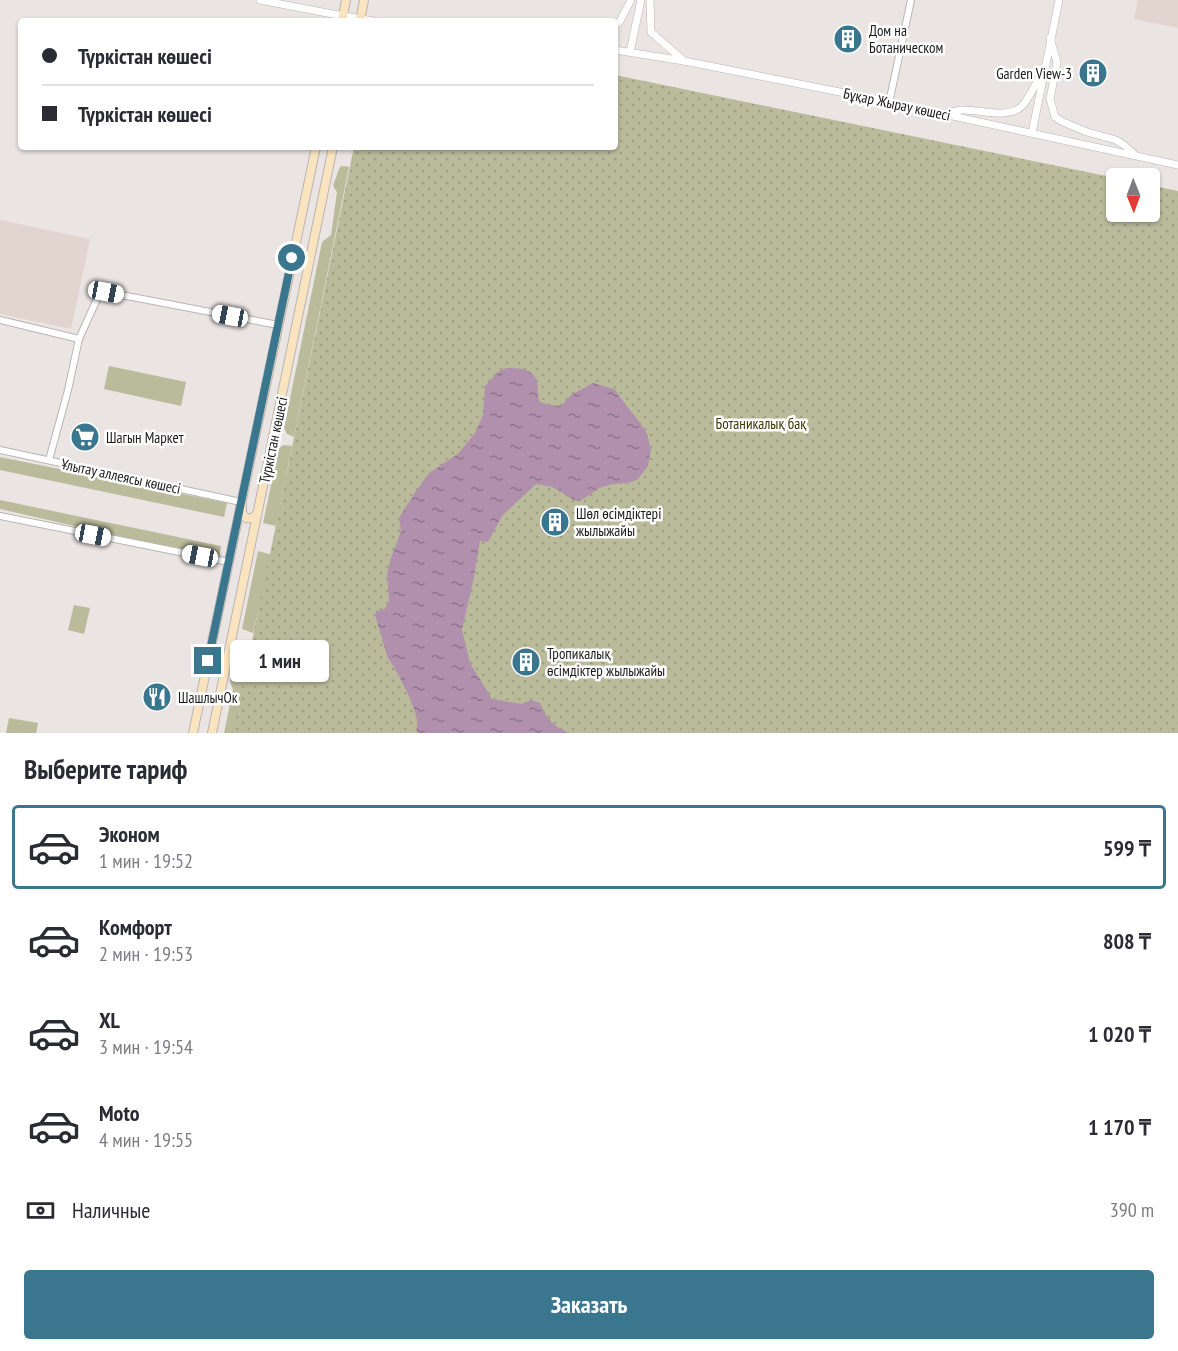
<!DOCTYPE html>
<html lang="ru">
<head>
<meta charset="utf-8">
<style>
	:root { --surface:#fff; --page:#f7f7f7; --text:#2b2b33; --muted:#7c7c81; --line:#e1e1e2; --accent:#3a768d }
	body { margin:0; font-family:"PT Sans Narrow",sans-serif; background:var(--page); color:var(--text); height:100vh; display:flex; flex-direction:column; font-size:22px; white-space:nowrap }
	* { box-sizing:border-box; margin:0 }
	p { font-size:20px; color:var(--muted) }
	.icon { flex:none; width:33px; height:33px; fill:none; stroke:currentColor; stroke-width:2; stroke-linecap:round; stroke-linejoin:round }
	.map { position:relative; height:733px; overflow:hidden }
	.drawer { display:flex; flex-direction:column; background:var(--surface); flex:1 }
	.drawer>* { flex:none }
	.hud { position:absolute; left:18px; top:18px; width:600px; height:132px; border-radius:6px; box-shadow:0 2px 4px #0004; display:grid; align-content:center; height:132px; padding:0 24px; background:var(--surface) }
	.needle { width:39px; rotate:179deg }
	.controls { position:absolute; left:1106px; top:168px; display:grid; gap:12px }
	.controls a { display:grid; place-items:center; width:54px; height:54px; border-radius:6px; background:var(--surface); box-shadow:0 2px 4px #0004; font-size:30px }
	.end { position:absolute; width:27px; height:27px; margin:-14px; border:8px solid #3a768d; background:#fff; box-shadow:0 0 0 3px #fff }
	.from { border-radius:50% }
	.bubble { position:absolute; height:42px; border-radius:6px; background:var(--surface); box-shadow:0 2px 4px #0004; font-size:20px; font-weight:700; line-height:42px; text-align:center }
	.car { position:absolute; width:18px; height:36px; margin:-18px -9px; border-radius:8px; box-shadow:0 0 4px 2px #0007; background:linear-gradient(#fff 24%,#345 0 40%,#fff 0 76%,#345 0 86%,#fff 0) }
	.hud b { display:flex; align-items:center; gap:21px; height:57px; font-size:22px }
	.hud b+b { border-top:2px solid var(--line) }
	.hud i { width:15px; height:15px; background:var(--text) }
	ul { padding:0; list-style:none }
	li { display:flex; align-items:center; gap:18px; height:84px; margin:0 12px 9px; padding:0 12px; border:3px solid transparent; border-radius:6px }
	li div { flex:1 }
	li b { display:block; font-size:22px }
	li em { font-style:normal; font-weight:700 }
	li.selected { border-color:var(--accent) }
	li>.icon { width:54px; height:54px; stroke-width:1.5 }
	h2 { padding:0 24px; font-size:27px; line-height:72px }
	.pay { display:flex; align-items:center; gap:15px; height:66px; padding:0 24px; font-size:22px }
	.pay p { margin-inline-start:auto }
	.action { display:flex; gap:12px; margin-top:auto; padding:12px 24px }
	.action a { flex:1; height:69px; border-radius:6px; background:var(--accent); color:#fff; font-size:24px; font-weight:700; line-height:69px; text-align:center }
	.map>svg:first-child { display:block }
	.built { fill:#e2d4cf }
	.grass { fill:#babb9b }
	.park { fill:url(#park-dots) }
	.water { fill:url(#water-ripples) }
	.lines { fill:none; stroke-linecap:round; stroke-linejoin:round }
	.minor-casing { stroke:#bab4b2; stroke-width:8 }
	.tertiary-casing { stroke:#bab4b2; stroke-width:8 }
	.secondary-casing { stroke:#bab4b2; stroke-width:10 }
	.minor { stroke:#fff; stroke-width:6 }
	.tertiary { stroke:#fff; stroke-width:7 }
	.secondary { stroke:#fae4bf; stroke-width:8 }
	.route { stroke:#3a768d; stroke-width:8 }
	.labels { text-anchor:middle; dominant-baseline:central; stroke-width:5; stroke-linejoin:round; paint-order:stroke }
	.poi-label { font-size:15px; fill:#1b1919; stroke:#fff; text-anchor:start }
	.street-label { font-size:15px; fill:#1b1919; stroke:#fff }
	.park-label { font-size:15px; fill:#373603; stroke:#fff }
</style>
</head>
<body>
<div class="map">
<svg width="1178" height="733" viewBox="0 0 1178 733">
	<defs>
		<pattern id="park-dots" width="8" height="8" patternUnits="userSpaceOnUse" patternTransform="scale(1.5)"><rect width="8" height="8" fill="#babb9b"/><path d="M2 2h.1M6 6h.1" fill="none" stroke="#9fa085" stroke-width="1.8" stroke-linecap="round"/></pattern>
		<pattern id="water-ripples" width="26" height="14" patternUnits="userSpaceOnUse" patternTransform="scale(1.5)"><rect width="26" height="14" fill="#b090ac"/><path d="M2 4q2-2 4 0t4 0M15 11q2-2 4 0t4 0" fill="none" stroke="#8e758b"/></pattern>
	</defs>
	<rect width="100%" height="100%" fill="#eae4e2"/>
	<g class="built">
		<path d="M1138,0H1178V28L1134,19Z"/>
		<path d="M0,220L90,239L71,329L0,314Z"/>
	</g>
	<g class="grass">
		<path d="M341,166L349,167L294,437L287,434L284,428L322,242L331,235L337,192L333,186L339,169Z"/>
		<path d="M109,366L186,382L181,406L104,389Z"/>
		<path d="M284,445L292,446L276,526L263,523L279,448Z"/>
		<path d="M0,457L227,503L224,517L0,470Z"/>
		<path d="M0,500L221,546L219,559L0,509Z"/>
		<path d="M258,551L272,555L253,633L242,629Z"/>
		<path d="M74,605L90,608L84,634L68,630Z"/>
		<path d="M238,642L251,643L235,733H224L233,689L230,682L235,647Z"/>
		<path d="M9,718L38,723L36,733H6Z"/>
	</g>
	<path class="park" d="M615,75L1116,178V212H1149V185L1178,191V733H233L354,147H615Z"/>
	<path class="water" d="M507,368C518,368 534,368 537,382C539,391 536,392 540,402L550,405L561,406L571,395L593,383L614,389L646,431L651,449L648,466L637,480L627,483L613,484L599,488L588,496L579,501L572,499L553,487L536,484L502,516L488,542L480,541L474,577L462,630L470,663L492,699L522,704L531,700L540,703C547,719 553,726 569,733H417V717L408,694L398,674L387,656L376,618V611L385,609L389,601L387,574L390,561L401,531L399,518L414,494L429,473L458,454L475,433L483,415L485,386L499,371Z"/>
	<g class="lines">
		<g class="minor-casing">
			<g id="minor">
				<path d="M889,103L911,0"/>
				<path d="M0,320L79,339"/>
				<path d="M0,450L241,502"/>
				<path d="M49,460L68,390L79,339L97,299L100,294L106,292L278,325"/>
				<path d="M0,516L229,562"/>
			</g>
		</g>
		<g class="tertiary-casing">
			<g id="tertiary">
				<path d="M260,0L343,16L374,21"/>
				<path d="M650,0L651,32L684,61"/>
				<path d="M615,26L620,21L631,0"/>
				<path d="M1050,38L1057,62L1050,99L1055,117L1063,122L1087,132L1116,140L1124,145L1134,154"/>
				<path d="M615,50L684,61L865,97L1178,165"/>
				<path d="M630,52L641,0"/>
				<path d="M947,113C952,112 957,111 961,110C980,109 1007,120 1022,106C1027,102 1037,81 1042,74"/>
				<path d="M1032,133L1059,0"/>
			</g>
		</g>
		<g class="secondary-casing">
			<g id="secondary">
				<path d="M342,21L346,0"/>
				<path d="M360,21L364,0"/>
				<path d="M242,505V513L246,518C252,519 254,518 257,513"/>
				<path d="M193,733L316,147"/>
				<path d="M212,733L333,147"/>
			</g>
		</g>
		<use href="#minor" class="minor"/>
		<use href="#tertiary" class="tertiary"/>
		<use href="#secondary" class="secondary"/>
	</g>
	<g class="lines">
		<path class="route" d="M208,661L292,258"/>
	</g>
	<defs>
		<g id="building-disc" transform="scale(1.5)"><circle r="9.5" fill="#3a768d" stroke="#fff"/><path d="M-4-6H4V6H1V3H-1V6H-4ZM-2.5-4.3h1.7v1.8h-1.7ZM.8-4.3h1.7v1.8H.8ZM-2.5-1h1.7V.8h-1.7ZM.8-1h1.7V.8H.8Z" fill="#fff"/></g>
		<g id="supermarket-disc" transform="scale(1.5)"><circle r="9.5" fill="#3a768d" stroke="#fff"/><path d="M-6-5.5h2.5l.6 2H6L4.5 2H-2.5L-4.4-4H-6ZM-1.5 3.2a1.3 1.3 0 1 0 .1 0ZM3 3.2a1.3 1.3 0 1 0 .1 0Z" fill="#fff"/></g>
		<g id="restaurant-disc" transform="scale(1.5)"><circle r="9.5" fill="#3a768d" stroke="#fff"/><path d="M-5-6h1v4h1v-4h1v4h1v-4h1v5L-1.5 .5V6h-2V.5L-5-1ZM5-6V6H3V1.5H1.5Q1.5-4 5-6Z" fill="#fff"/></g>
	</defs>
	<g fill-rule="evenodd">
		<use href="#building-disc" x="848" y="39"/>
		<use href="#building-disc" x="1093" y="73"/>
		<use href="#supermarket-disc" x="85" y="437"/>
		<use href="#building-disc" x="555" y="522"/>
		<use href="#building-disc" x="526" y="662"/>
		<use href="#restaurant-disc" x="157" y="697"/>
	</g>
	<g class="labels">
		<g class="poi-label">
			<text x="869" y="30">Дом на<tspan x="869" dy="17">Ботаническом</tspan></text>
			<text x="1072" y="73" text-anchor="end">Garden View-3</text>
			<text x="106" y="437">Шагын Маркет</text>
			<text x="576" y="513">Шөл өсімдіктері<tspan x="576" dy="17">жылыжайы</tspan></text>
			<text x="547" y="653">Тропикалық<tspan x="547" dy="17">өсімдіктер жылыжайы</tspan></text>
			<text x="178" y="697">ШашлычОк</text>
		</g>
		<g class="street-label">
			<text transform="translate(897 104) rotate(12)">Бұқар Жырау көшесі</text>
			<text transform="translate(273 440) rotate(-78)">Түркістан көшесі</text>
			<text transform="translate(121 476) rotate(12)">Ұлытау аллеясы көшесі</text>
		</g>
		<g class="park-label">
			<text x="761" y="423">Ботаникалық бақ</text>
		</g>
	</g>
</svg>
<div class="controls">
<a><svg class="needle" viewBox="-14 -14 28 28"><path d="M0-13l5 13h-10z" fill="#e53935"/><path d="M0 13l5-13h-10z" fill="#7c7c81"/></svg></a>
</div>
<i class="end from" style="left:292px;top:258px"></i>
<i class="end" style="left:208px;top:661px"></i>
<div class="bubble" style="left:230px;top:640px;width:99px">1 мин</div>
<i class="car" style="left:106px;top:292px;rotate:101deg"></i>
<i class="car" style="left:230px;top:316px;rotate:281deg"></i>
<i class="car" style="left:93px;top:535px;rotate:101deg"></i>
<i class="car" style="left:200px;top:556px;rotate:281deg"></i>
<div class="hud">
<b><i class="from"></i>Түркістан көшесі</b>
<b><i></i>Түркістан көшесі</b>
</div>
</div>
<section class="drawer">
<h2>Выберите тариф</h2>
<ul>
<li class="selected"><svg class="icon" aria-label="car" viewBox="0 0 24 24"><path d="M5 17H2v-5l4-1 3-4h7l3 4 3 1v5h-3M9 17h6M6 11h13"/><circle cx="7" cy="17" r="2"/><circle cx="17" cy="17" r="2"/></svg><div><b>Эконом</b><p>1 мин · 19:52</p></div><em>599 ₸</em></li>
<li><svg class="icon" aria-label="car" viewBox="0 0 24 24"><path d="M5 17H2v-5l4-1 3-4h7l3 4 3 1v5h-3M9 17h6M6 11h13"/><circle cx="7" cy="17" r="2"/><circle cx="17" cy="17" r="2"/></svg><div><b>Комфорт</b><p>2 мин · 19:53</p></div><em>808 ₸</em></li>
<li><svg class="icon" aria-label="car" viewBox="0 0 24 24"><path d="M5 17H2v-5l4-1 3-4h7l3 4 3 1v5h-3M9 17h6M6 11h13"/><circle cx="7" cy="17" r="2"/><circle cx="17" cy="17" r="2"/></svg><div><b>XL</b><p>3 мин · 19:54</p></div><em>1 020 ₸</em></li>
<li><svg class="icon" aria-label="car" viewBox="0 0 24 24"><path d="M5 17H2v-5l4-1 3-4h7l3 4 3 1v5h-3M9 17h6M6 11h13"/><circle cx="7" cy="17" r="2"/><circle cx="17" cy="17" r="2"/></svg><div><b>Moto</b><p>4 мин · 19:55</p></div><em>1 170 ₸</em></li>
</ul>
<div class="pay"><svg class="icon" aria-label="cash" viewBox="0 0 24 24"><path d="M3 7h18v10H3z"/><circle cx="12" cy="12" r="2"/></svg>Наличные<p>390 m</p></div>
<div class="action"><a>Заказать</a></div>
</section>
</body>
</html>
